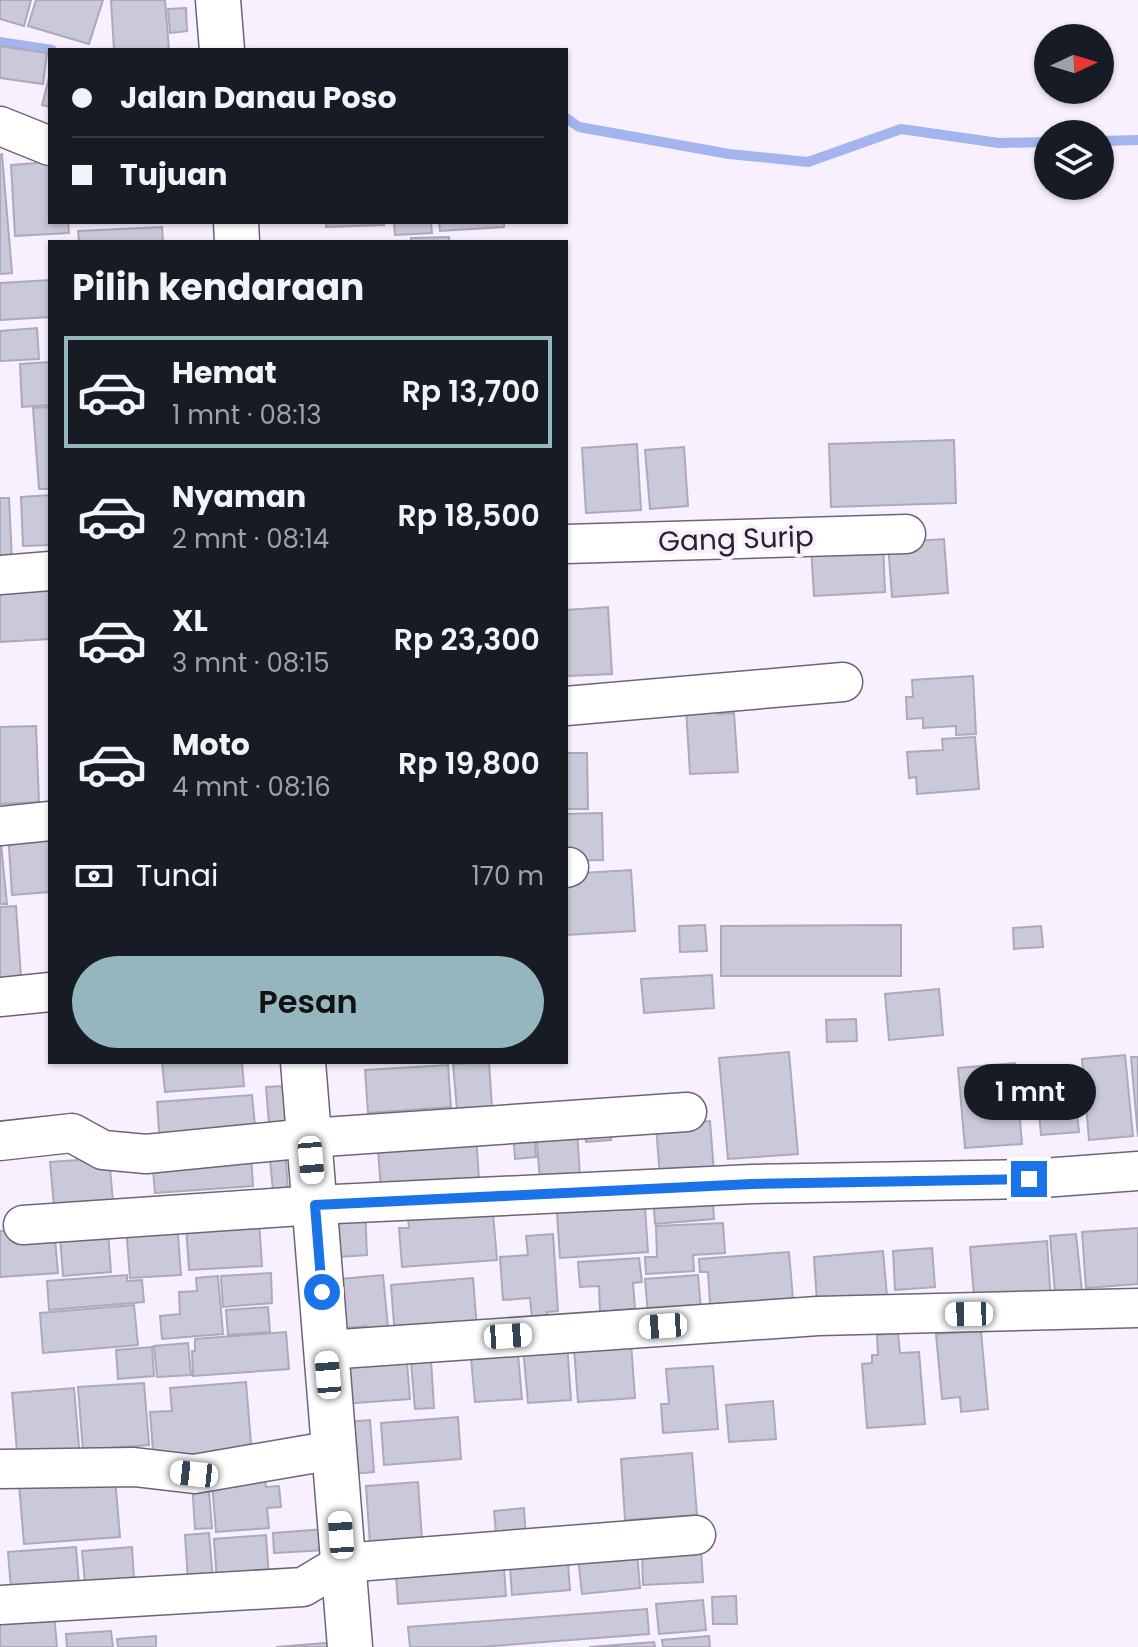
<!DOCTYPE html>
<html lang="id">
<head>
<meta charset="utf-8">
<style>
	:root { --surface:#171b24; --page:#242831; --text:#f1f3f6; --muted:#9ea1a6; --line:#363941; --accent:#95b6be }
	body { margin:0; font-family:Poppins,sans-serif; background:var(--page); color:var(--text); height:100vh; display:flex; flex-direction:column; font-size:30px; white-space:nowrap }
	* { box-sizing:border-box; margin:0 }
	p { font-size:26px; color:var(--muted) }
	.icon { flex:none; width:44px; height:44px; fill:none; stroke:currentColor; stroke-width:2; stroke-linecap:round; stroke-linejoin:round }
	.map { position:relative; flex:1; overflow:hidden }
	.drawer { position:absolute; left:48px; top:240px; width:520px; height:824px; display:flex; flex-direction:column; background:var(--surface); border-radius:0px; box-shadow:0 2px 6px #0004 }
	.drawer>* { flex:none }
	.banner { position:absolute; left:48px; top:48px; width:520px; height:176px; border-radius:0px; box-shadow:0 2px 6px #0004; display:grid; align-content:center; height:176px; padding:0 24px; background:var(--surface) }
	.needle { width:52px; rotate:86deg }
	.buttons { position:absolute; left:1034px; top:24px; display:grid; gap:16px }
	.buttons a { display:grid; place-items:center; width:80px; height:80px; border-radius:50%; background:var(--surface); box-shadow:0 2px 6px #0004; font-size:40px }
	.end { position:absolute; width:36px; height:36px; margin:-18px; border:10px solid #1a73e8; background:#fff; box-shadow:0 0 0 4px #fff }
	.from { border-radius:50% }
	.bubble { position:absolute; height:56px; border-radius:28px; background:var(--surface); box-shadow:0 2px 6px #0004; font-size:26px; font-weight:600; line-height:56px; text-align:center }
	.car { position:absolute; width:24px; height:48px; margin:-24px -12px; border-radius:10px; box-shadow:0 0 6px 2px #0007; background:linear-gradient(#fff 24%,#345 0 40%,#fff 0 76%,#345 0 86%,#fff 0) }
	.banner b { display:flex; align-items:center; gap:28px; height:76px; font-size:30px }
	.banner b+b { border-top:2px solid var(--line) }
	.banner i { width:20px; height:20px; background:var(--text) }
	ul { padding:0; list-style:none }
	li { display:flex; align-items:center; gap:24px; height:112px; margin:0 16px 12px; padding:0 8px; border:4px solid transparent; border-radius:0px }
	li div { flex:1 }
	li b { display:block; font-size:30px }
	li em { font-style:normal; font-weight:600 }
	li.current { border-color:var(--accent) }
	li>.icon { width:72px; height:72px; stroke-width:1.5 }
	h2 { padding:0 24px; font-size:36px; line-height:96px }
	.pay { display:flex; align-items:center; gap:20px; height:88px; padding:0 24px; font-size:30px }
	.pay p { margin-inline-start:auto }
	.button { display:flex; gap:16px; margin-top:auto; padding:16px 24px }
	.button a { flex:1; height:92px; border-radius:48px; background:var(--accent); color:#111; font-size:32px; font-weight:600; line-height:92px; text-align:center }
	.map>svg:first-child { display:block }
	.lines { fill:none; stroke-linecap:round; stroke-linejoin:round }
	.stream { stroke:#a3b4ee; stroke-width:10 }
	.building { fill:#cac9da; stroke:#aba9ba; stroke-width:2 }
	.street-casing { stroke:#6d6574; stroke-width:41 }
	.secondary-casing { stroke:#6d6574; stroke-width:47 }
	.street { stroke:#fff; stroke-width:38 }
	.secondary { stroke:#fff; stroke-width:44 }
	.route { stroke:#1a73e8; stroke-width:10 }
	.labels { text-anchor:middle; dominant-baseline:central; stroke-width:8; stroke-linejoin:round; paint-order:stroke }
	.street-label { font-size:28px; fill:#28242a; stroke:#f8f0fe }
</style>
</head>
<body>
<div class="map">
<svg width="1138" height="1647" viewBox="0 0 1138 1647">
	<rect width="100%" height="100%" fill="#f8f0fe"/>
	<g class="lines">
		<g class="stream">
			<path d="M0,42L52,50"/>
			<path d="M566,118L579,127L729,154L808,162L901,129L999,143L1048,142"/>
			<path d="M1100,141L1138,140"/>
		</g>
	</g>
	<g class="building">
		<path d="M0,0H31L24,26L0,19Z"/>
		<path d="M36,0H103L89,44L28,26Z"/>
		<path d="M111,0H165L169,50H114Z"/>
		<path d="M186,8L187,31L170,33L168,9Z"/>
		<path d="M0,46L47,53L43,84L0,78Z"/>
		<path d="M50,74V107L42,105Z"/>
		<path d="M2,154L12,273L0,274V155Z"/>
		<path d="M50,162V222H68L69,233L15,236L11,165Z"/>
		<path d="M326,222H384V225L326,227Z"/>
		<path d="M394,222H431L432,233L395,235Z"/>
		<path d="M439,222H504V227L440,231Z"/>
		<path d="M162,227L163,242H79L78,231Z"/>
		<path d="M449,237V242H411V238Z"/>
		<path d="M50,280V317L0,320V283Z"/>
		<path d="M37,328L39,359L0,361V331Z"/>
		<path d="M50,362V405L22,407L20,364Z"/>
		<path d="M50,407V489H39L33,408Z"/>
		<path d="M954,440L956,503L831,507L829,444Z"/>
		<path d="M637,444L641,510L586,513L582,448Z"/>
		<path d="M684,447L688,506L650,509L645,450Z"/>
		<path d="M50,495V545L23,546L21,497Z"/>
		<path d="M0,498H9L12,561H0Z"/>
		<path d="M944,539L948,593L892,597L888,543Z"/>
		<path d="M883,542L885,592L814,596L811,547Z"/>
		<path d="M50,584V639L0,642V588Z"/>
		<path d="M608,607L612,674L567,676L566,610Z"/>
		<path d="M973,676L976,734L956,735V726L923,728V718L907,719L906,697H913L912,680Z"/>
		<path d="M717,705L718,714L734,713L738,772L690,774L686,707Z"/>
		<path d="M36,726L39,802L0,804V727Z"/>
		<path d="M975,737L979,789L917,794L916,777L909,778L907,752L943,750L942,739Z"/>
		<path d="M566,753H587L588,809H566Z"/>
		<path d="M602,813L603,860L566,861V814Z"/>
		<path d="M50,828V892L12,895L8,831Z"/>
		<path d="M0,834L7,904H0Z"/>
		<path d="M631,870L635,931L566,935V874Z"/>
		<path d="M16,906L21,977L0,979V907Z"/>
		<path d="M705,925L707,951L680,952L679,926Z"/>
		<path d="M901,925V976H721V926Z"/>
		<path d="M1041,926L1043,947L1014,949L1013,928Z"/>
		<path d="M712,975L714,1008L644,1013L641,979Z"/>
		<path d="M939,989L943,1035L889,1040L885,994Z"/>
		<path d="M856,1019L857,1041L827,1042L826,1020Z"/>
		<path d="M789,1052L798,1154L728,1159L719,1058Z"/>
		<path d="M1125,1055L1133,1136L1089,1140L1082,1059Z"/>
		<path d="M1131,1057H1138V1137Z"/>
		<path d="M162,1062H242L244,1086L165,1092Z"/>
		<path d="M489,1062L492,1108L457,1110L453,1064Z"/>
		<path d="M1015,1063L1022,1144L965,1148L958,1068Z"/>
		<path d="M448,1065L451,1107L368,1113L365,1070Z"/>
		<path d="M1073,1074L1079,1132L1041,1135L1036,1077Z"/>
		<path d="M284,1086L288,1134L270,1136L266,1087Z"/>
		<path d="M252,1095L256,1136L160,1144L157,1102Z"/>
		<path d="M610,1120L611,1140L586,1142L585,1122Z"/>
		<path d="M710,1121L714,1172L660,1177L656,1126Z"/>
		<path d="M577,1129L580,1177L540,1180L536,1132Z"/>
		<path d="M534,1130L536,1157L515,1159L513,1131Z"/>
		<path d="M476,1131L479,1181L381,1188L377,1138Z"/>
		<path d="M285,1147L288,1190L273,1191L269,1148Z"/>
		<path d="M251,1152L253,1186L155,1193L152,1159Z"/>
		<path d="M109,1158L113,1201L54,1206L50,1162Z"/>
		<path d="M712,1188L714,1219L655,1224L653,1193Z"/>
		<path d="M644,1193L648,1252L560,1258L556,1199Z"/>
		<path d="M492,1202L497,1260L402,1267L399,1228H409L407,1208Z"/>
		<path d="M365,1207L367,1255L339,1257L336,1208Z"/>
		<path d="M259,1221L262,1266L189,1270L186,1226Z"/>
		<path d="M177,1222L181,1275L130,1278L126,1226Z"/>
		<path d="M723,1223L725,1253L693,1255L694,1271L646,1274L645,1257H657L656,1226Z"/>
		<path d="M54,1227L58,1273L0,1277V1231Z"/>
		<path d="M1138,1228V1284L1086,1288L1082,1232Z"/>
		<path d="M108,1232L111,1272L63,1276L60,1236Z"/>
		<path d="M553,1234L558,1311L547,1312L548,1327L533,1328L530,1298L503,1300L500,1257L528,1255L526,1236Z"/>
		<path d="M1076,1234L1083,1301L1056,1303L1050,1236Z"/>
		<path d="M1047,1241L1051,1303L975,1309L970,1247Z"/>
		<path d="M932,1248L935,1287L895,1290L893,1251Z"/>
		<path d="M883,1251L888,1307L817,1303L814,1257Z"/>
		<path d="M789,1252L794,1311L711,1318L708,1272H700L699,1259Z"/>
		<path d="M639,1258L642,1282L633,1283L635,1309L600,1312L599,1286L580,1287L578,1262Z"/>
		<path d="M271,1273L272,1303L223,1307L221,1276Z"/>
		<path d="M127,1275V1281L142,1280L144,1302L49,1310L47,1281Z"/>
		<path d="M383,1275L389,1338L368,1340L366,1326L345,1328L340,1279Z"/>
		<path d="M698,1275L701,1310L648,1314L645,1279Z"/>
		<path d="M218,1276L223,1334L162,1339L160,1316L180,1314L179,1292L197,1291L196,1278Z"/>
		<path d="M473,1278L477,1329L395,1336L391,1285Z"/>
		<path d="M134,1305L138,1345L43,1353L40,1313Z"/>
		<path d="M268,1307L270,1332L228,1335L226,1310Z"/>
		<path d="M981,1331L988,1409L961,1412L960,1397L942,1399L936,1334Z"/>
		<path d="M286,1332L289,1369L193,1376L192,1351H195V1339Z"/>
		<path d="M898,1333L900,1353L919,1352L925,1424L867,1428L862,1364L872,1363V1355H878L877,1335Z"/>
		<path d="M188,1343L191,1375L157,1377L154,1346Z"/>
		<path d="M517,1343L522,1399L475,1402L470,1347Z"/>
		<path d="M567,1343L571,1400L528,1403L523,1347Z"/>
		<path d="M631,1343L635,1398L578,1402L574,1348Z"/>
		<path d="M152,1347L154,1376L118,1379L116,1350Z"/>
		<path d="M431,1360L434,1408L415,1409L411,1362Z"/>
		<path d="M407,1363L410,1399L342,1404L339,1368Z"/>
		<path d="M713,1366L718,1429L663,1433L661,1404H669L666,1369Z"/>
		<path d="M246,1382L252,1456L154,1463L150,1412L172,1411L170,1388Z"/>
		<path d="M144,1383L149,1445L83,1450L78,1387Z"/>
		<path d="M74,1388L80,1459L18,1463L12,1393Z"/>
		<path d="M773,1401L776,1439L729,1442L726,1405Z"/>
		<path d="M458,1417L461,1459L384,1465L381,1423Z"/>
		<path d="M370,1420L374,1472L351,1474L347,1422Z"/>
		<path d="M692,1453L697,1515L625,1520L621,1459Z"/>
		<path d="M115,1477L120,1537L24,1544L19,1484Z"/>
		<path d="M265,1479L266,1487L279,1486L281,1507L267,1508L269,1528L216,1532L212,1483Z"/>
		<path d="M208,1481L212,1528L195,1529L192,1482Z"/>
		<path d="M418,1482L422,1540L370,1544L366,1486Z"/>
		<path d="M524,1508L526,1542L497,1544L494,1511Z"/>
		<path d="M324,1529L326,1550L274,1553L273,1533Z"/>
		<path d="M209,1533L213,1580L188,1582L185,1535Z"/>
		<path d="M266,1535L269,1579L217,1582L214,1539Z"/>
		<path d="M76,1547L79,1584L11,1589L8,1552Z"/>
		<path d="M132,1547L134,1579L85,1583L82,1551Z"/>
		<path d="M567,1550L570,1590L512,1595L509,1554Z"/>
		<path d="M701,1550L703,1582L643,1585L642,1553Z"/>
		<path d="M637,1552L640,1588L582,1594L578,1557Z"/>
		<path d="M503,1553L506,1596L398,1604L395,1561Z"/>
		<path d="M736,1596L737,1624H713L712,1597Z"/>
		<path d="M703,1600L706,1630L659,1634L656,1604Z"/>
		<path d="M647,1609L649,1634L480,1647H410L408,1627Z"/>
		<path d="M54,1614L57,1647H0V1618Z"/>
		<path d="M111,1631L113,1647H67L66,1634Z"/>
		<path d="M156,1636V1647H118L117,1639Z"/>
		<path d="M709,1636L710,1647H663L662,1640Z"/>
		<path d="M337,1642L338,1647H276Z"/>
		<path d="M654,1642L655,1647H589Z"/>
	</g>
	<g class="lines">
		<g class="street-casing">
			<g id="street">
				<path d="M0,126L50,146"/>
				<path d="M566,544L906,534"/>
				<path d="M0,575L50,571"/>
				<path d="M566,706L843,682"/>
				<path d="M0,826L50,821"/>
				<path d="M566,868L569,867"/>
				<path d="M0,997L50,992"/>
				<path d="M0,1141L72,1133L103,1150L146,1154L309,1138L687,1112"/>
				<path d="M23,1225L315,1205L752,1184L1029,1179L1138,1171"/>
				<path d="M326,1350L818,1316L1138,1308"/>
				<path d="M0,1469L134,1467L194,1474L334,1450"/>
				<path d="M0,1605L303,1587L343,1563L696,1535"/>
			</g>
		</g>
		<g class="secondary-casing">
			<g id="secondary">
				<path d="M218,0L222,50"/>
				<path d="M236,222L237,242"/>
				<path d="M303,1062L350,1647"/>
			</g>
		</g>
		<use href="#street" class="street"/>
		<use href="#secondary" class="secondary"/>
	</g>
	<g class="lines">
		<path class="route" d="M322,1292L315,1205L752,1184L1029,1179"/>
	</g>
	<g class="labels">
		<g class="street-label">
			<text transform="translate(736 539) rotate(-2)">Gang Surip</text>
		</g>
	</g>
</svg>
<div class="buttons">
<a><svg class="needle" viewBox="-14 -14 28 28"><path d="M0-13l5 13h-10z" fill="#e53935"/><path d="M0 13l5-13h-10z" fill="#9ea1a6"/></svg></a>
<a><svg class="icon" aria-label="layers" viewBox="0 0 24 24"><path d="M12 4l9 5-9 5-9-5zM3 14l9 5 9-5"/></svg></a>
</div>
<i class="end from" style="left:322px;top:1292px"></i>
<i class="end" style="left:1029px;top:1179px"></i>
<div class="bubble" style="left:964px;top:1064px;width:132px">1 mnt</div>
<i class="car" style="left:311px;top:1160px;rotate:175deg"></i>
<i class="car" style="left:969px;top:1314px;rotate:269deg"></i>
<i class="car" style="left:663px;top:1326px;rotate:266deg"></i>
<i class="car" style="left:508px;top:1336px;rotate:86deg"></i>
<i class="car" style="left:328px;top:1375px;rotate:355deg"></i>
<i class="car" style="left:194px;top:1474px;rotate:276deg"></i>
<i class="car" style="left:341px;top:1535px;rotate:356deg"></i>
<div class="banner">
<b><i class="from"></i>Jalan Danau Poso</b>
<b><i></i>Tujuan</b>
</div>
<section class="drawer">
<h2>Pilih kendaraan</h2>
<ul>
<li class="current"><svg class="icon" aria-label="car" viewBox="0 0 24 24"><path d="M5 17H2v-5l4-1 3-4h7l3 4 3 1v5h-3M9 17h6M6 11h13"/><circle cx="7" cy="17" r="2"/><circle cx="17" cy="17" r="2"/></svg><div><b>Hemat</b><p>1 mnt · 08:13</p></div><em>Rp 13,700</em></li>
<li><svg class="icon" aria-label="car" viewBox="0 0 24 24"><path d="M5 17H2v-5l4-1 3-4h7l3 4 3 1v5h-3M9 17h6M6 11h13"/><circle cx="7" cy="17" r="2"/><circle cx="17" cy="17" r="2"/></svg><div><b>Nyaman</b><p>2 mnt · 08:14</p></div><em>Rp 18,500</em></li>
<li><svg class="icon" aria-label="car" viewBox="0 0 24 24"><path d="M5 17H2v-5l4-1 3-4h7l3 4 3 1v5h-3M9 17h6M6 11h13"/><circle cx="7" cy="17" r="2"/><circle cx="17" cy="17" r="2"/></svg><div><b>XL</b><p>3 mnt · 08:15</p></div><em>Rp 23,300</em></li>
<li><svg class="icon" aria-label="car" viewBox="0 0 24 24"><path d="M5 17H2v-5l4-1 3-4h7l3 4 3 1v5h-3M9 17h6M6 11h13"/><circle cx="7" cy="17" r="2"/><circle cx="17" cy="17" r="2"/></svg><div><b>Moto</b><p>4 mnt · 08:16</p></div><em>Rp 19,800</em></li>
</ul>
<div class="pay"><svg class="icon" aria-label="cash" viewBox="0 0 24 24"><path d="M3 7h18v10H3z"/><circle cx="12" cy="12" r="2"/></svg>Tunai<p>170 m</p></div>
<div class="button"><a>Pesan</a></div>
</section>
</div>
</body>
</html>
